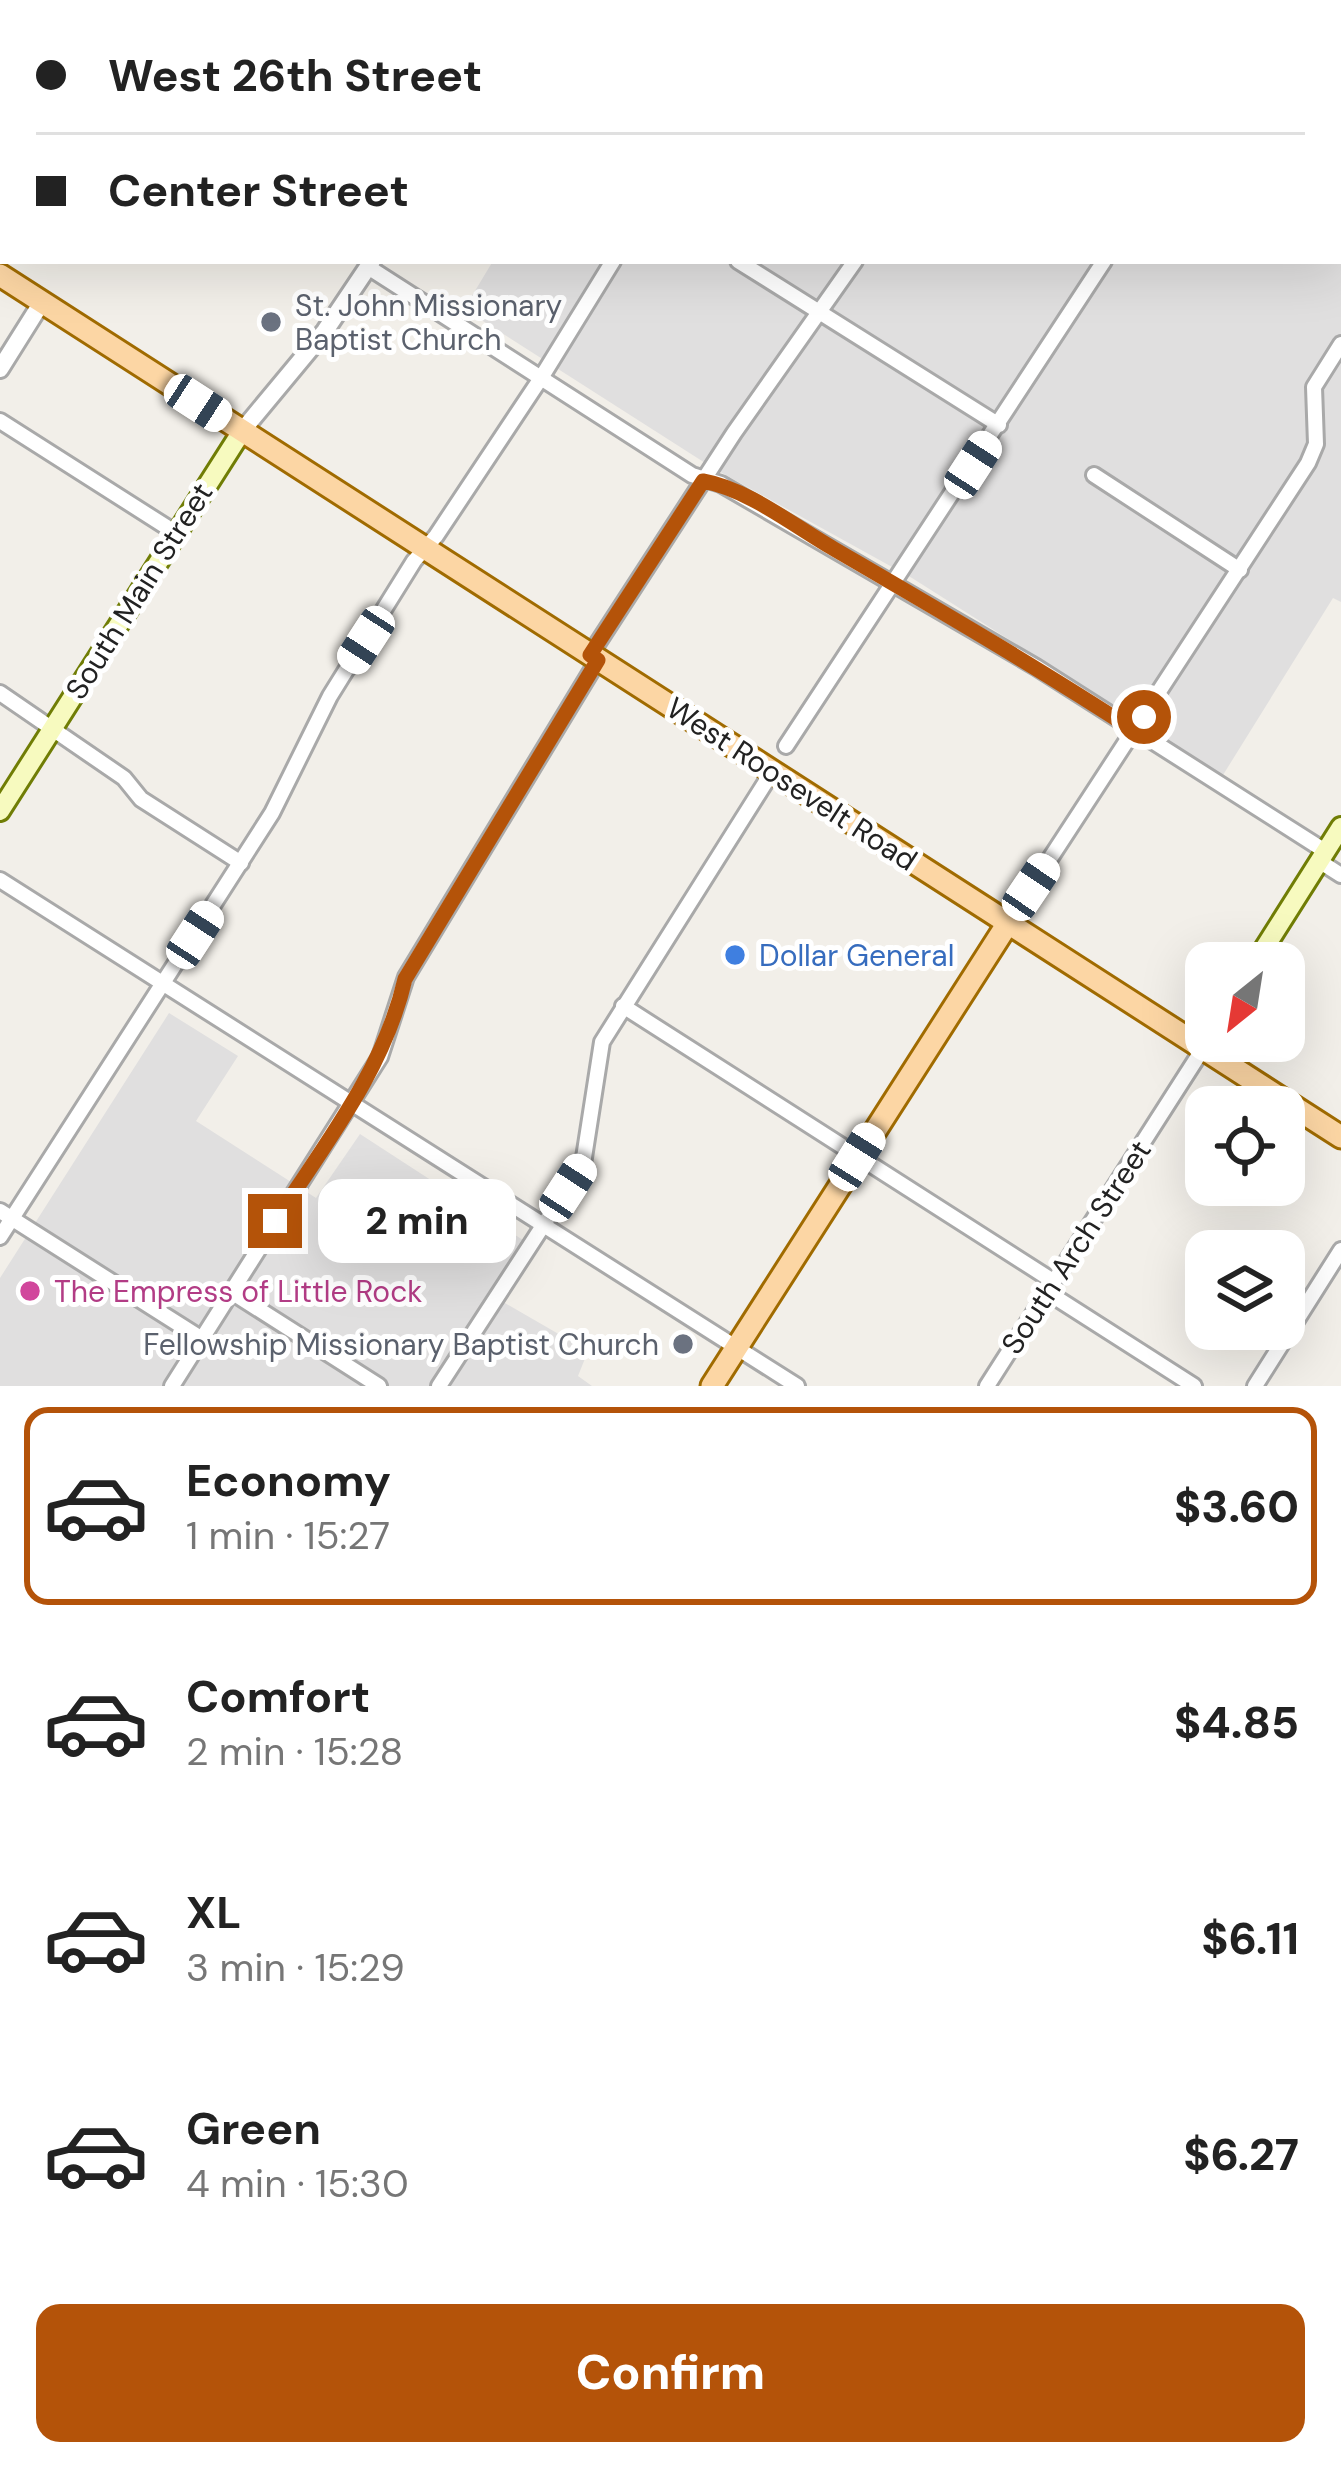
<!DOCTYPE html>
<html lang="en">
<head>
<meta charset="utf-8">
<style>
	:root { --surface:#fff; --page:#f2f2f2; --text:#222; --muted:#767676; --line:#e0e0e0; --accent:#b45309 }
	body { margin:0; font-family:"DM Sans",sans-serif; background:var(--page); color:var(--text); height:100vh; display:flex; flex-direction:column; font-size:45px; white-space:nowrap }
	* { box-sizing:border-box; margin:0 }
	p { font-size:39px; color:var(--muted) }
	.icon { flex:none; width:66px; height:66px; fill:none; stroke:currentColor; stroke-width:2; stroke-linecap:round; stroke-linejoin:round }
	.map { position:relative; height:1386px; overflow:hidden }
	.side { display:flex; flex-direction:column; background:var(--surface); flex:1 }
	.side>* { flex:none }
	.top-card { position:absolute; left:0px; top:0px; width:1341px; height:264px; box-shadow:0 12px 48px #0002; display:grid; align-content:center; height:264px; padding:0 36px; background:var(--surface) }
	.needle { width:78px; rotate:210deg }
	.fabs { position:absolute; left:1185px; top:942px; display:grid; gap:24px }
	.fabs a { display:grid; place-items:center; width:120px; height:120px; border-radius:24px; background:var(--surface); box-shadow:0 12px 48px #0002; font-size:60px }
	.end { position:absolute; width:54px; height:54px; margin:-27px; border:15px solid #b45309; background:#fff; box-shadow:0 0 0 6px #fff }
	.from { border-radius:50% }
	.bubble { position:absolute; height:84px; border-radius:24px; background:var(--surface); box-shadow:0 12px 48px #0002; font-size:39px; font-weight:800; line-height:84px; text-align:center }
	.car { position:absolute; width:36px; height:72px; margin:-36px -18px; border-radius:15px; box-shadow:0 0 9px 3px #0007; background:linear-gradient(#fff 24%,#345 0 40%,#fff 0 76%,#345 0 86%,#fff 0) }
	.top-card b { display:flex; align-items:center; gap:42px; height:114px; font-size:45px }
	.top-card b+b { border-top:3px solid var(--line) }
	.top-card i { width:30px; height:30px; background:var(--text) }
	ul { padding:21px 0 0; list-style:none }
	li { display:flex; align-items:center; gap:36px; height:198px; margin:0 24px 18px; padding:0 12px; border:6px solid transparent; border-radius:24px }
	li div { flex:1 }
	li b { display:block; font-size:45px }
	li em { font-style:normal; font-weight:800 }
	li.active { border-color:var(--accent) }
	li>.icon { width:108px; height:108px; stroke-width:1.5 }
	.action { display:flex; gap:24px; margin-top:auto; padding:24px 36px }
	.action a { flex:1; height:138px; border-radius:24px; background:var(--accent); color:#fff; font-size:48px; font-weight:800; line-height:138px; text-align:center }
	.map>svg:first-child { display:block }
	.residential { fill:#e0dfdf }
	.education { fill:#ffffe5 }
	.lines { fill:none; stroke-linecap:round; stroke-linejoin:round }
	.minor-casing { stroke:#a9a9a9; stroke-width:20 }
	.tertiary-casing { stroke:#a9a9a9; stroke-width:22 }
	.secondary-casing { stroke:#707d05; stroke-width:24 }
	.primary-casing { stroke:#a06b00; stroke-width:27 }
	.minor { stroke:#fff; stroke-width:14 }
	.tertiary { stroke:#fff; stroke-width:16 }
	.secondary { stroke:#f7fabf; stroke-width:18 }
	.primary { stroke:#fcd6a4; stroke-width:21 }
	.route { stroke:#b45309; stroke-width:15 }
	.worship-dot { fill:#6b7280; stroke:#fff; stroke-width:4.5 }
	.shop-dot { fill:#3f7fe0; stroke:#fff; stroke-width:4.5 }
	.hotel-dot { fill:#d1479c; stroke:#fff; stroke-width:4.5 }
	.labels { text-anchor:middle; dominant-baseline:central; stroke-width:10; stroke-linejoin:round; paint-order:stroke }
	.worship-label { font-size:30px; fill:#5b616d; stroke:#fff; text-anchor:start }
	.street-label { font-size:30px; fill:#222; stroke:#fff }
	.shop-label { font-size:30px; fill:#366cbe; stroke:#fff; text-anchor:start }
	.hotel-label { font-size:30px; fill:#b23c85; stroke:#fff; text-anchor:start }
</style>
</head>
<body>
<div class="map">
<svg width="1341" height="1386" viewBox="0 0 1341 1386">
	<rect width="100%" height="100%" fill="#f2efe9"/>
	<g class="residential">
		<path d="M896,0H1341V602L1333,598L1223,775L912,578L713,468L464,309L493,261H1338V3H894Z"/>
		<path d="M169,1013L238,1056L196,1121L316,1198L360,1134L526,1242L491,1295L588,1351L578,1376L592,1386H0V1278Z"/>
	</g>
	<path class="education" d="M553,0H892L551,3Z"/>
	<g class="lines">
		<g class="minor-casing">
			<g id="minor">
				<path d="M79,0L84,3"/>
				<path d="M328,0L333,3"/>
				<path d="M1092,0L1096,3"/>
				<path d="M298,3L300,0"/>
				<path d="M1027,3L1029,0"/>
				<path d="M1268,3L1270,0"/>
				<path d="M738,261L999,425"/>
				<path d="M368,267L692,475L721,484L1036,667L1325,851"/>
				<path d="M0,421L176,533"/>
				<path d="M1094,475L1240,570"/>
				<path d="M590,655L734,433L855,261"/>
				<path d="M0,693L124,778L141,799L241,863"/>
				<path d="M786,746L1104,261"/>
				<path d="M1319,861L1341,875"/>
				<path d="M0,880L797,1386"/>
				<path d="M1008,923L1308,463L1316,444L1314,387L1341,344"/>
				<path d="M623,1006L1053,1281"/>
				<path d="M0,1211L202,1339"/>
				<path d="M0,1237L272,813L330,696L414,561L436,536L541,378L613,261"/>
				<path d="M230,1291L379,1386"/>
				<path d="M1047,1292L1194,1386"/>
				<path d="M172,1386L380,1057L406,977L598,660"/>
				<path d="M439,1386L583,1164L602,1042L772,772"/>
				<path d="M987,1386L1204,1047"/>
				<path d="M1255,1386L1341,1250"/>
			</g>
		</g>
		<g class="tertiary-casing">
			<g id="tertiary">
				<path d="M537,3L539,0"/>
				<path d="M0,369L42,302"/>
				<path d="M242,431L325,331L372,261"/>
			</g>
		</g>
		<g class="secondary-casing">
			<g id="secondary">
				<path d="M0,811L242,431"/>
				<path d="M1255,963L1341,827"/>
			</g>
		</g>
		<g class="primary-casing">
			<g id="primary">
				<path d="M0,275L1341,1137"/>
				<path d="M712,1386L1008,923"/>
			</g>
		</g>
		<use href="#minor" class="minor"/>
		<use href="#tertiary" class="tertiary"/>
		<use href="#secondary" class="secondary"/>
		<use href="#primary" class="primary"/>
	</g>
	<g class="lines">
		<path class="route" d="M275,1221C325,1144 384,1070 405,979L598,660L590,655L703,481C748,489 794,526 834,549C935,608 1037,667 1135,731L1144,717"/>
	</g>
	<g class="worship-dot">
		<circle cx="271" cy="322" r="12"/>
		<circle cx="683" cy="1344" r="12"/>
	</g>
	<circle class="shop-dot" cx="735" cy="955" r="12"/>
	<circle class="hotel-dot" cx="30" cy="1291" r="12"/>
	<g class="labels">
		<g class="worship-label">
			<text x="295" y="305">St. John Missionary<tspan x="295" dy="34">Baptist Church</tspan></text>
			<text x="659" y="1344" text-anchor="end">Fellowship Missionary Baptist Church</text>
		</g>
		<g class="street-label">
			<text transform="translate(139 591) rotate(-58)">South Main Street</text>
			<text transform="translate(792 784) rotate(33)">West Roosevelt Road</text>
			<text transform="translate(1076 1247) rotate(-57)">South Arch Street</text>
		</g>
		<g class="shop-label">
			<text x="759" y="955">Dollar General</text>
		</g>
		<g class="hotel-label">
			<text x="54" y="1291">The Empress of Little Rock</text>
		</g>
	</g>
</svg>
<div class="fabs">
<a><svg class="needle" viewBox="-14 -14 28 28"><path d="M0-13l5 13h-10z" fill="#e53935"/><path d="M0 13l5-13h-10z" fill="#767676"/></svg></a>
<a><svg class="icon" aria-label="locate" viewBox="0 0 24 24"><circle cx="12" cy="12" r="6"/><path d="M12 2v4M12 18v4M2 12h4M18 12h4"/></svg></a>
<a><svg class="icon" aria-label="layers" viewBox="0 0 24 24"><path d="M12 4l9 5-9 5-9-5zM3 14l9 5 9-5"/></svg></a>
</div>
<i class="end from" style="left:1144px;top:717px"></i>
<i class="end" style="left:275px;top:1221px"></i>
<div class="bubble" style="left:318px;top:1179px;width:198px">2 min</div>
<i class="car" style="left:198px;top:403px;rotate:123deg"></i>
<i class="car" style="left:973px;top:465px;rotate:33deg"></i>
<i class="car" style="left:366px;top:640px;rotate:213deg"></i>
<i class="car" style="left:1031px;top:887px;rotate:34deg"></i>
<i class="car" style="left:195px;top:935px;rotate:33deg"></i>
<i class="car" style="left:857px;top:1157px;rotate:32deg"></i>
<i class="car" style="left:568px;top:1188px;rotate:33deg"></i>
<div class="top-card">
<b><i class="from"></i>West 26th Street</b>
<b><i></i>Center Street</b>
</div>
</div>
<section class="side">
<ul>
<li class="active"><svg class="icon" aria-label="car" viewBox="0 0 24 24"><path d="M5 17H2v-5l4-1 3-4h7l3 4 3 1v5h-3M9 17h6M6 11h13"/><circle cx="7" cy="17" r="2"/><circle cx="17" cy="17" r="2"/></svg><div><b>Economy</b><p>1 min · 15:27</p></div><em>$3.60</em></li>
<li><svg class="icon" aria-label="car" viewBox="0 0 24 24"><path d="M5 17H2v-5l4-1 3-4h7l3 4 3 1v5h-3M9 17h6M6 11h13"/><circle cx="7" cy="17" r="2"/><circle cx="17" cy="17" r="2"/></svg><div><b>Comfort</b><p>2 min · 15:28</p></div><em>$4.85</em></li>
<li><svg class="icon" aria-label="car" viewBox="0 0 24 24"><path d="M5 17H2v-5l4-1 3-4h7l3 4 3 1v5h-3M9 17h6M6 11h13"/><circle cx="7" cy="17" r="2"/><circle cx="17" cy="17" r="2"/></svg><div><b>XL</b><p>3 min · 15:29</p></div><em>$6.11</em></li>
<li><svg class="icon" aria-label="car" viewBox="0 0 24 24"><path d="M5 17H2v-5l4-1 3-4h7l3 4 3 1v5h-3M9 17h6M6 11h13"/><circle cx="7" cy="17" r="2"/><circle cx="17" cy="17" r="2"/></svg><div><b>Green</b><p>4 min · 15:30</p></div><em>$6.27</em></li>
</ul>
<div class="action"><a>Confirm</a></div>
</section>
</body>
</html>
